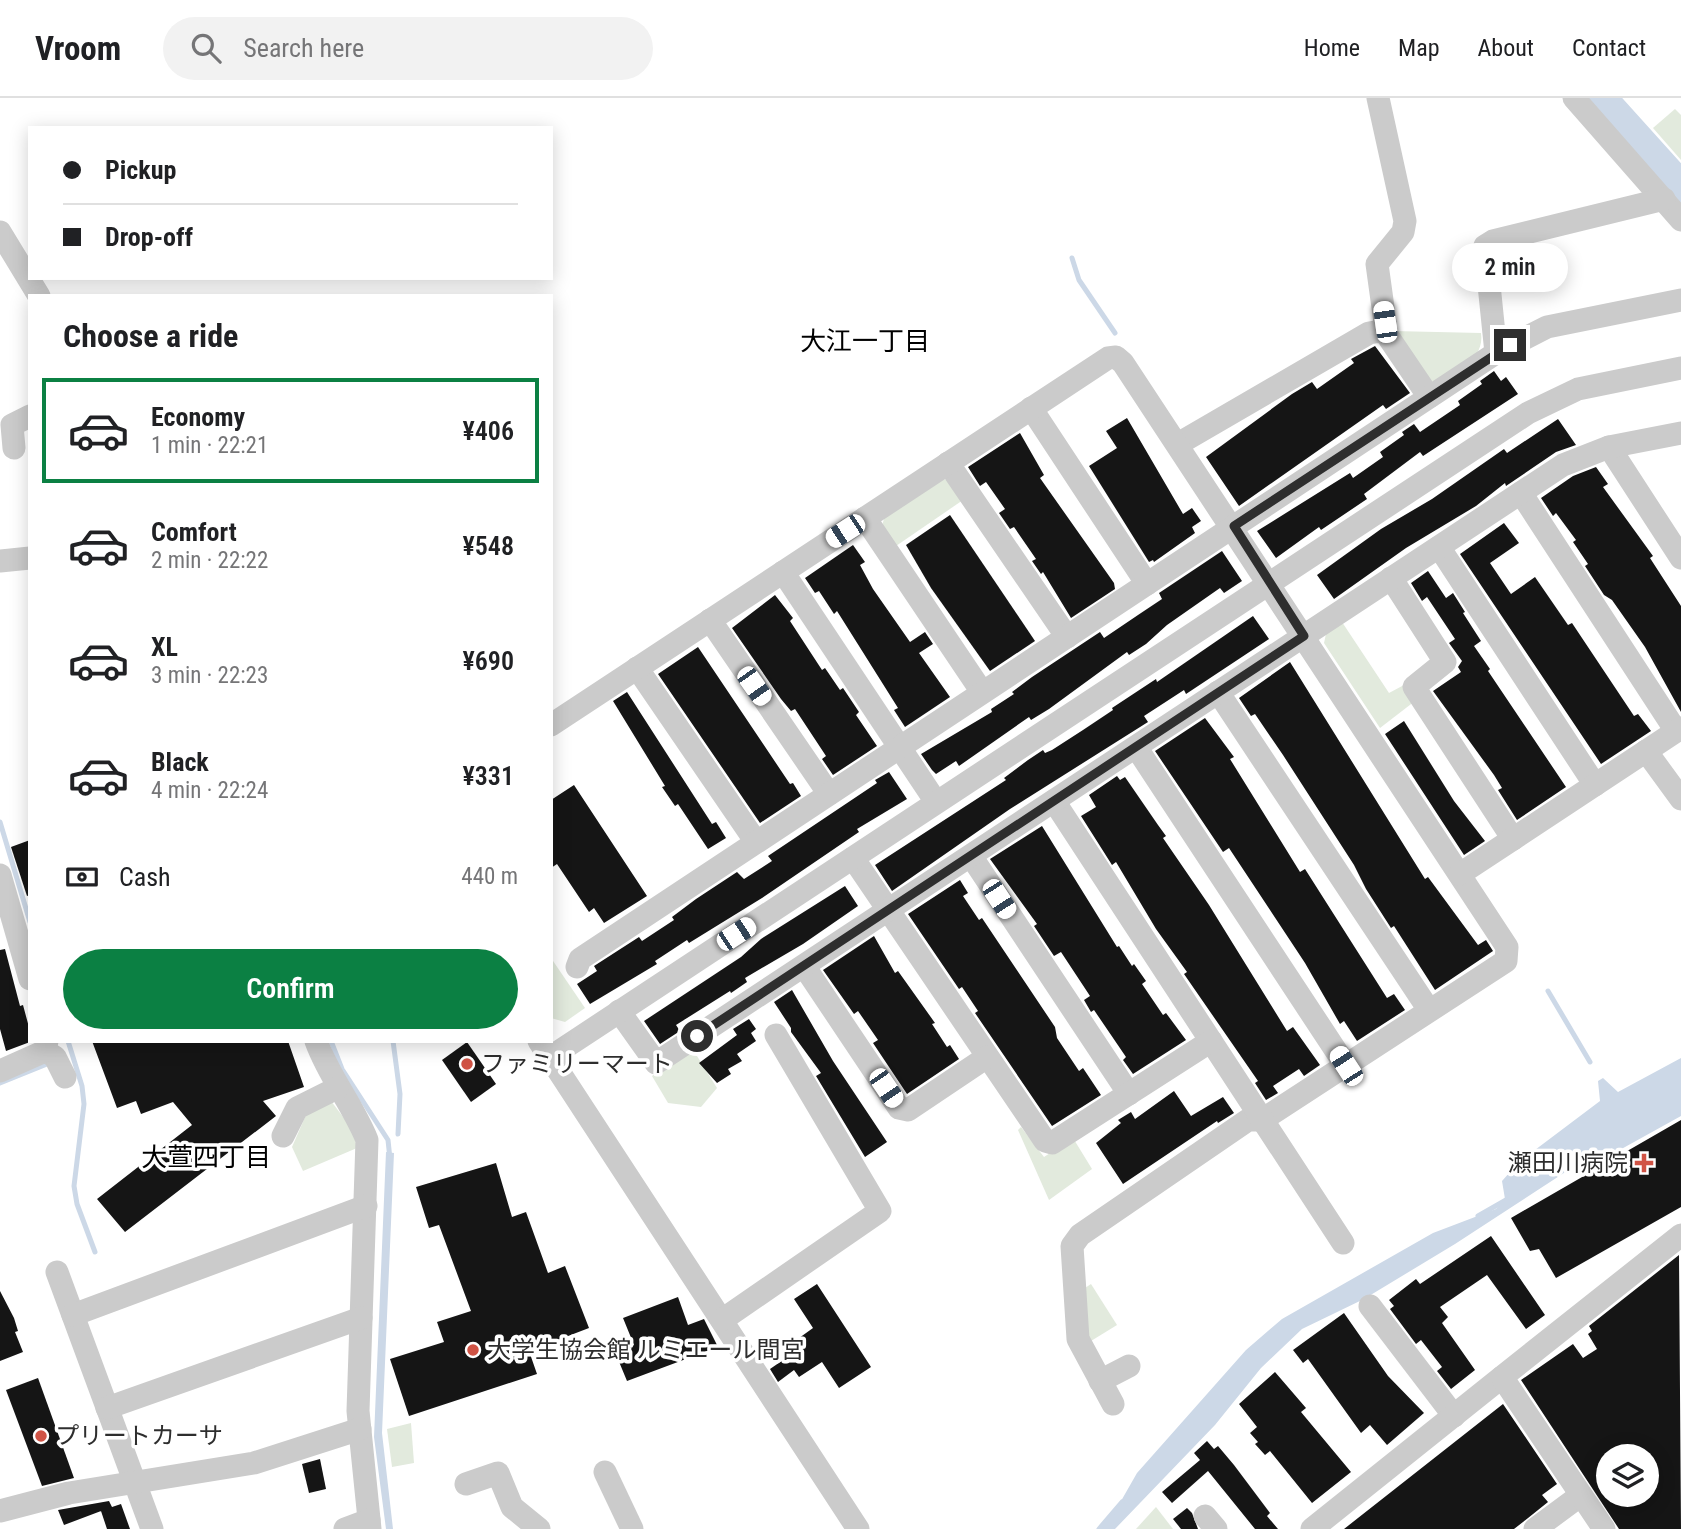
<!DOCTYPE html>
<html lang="en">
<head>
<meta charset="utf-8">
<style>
	:root { --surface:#fff; --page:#f2f2f2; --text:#202124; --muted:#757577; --line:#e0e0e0; --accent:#0b8043 }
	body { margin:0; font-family:"Roboto Condensed","Noto Sans JP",sans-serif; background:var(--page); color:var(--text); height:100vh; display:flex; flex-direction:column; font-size:26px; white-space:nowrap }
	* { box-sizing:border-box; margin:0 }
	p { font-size:23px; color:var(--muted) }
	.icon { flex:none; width:38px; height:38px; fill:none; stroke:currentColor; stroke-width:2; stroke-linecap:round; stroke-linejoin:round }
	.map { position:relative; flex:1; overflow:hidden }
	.panel { position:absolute; left:28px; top:196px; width:525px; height:749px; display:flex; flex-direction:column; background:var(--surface); border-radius:0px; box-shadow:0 4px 18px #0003 }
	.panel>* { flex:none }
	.hud { position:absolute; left:28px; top:28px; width:525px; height:154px; border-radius:0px; box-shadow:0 4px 18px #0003; display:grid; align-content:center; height:154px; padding:0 35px; background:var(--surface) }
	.controls { position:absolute; left:1596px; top:1346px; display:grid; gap:14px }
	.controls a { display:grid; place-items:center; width:63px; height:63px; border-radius:50%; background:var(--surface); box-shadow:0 4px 18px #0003; font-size:35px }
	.end { position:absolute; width:32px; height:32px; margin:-16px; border:9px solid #2e2e2e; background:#fff; box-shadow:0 0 0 4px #fff }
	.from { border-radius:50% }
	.bubble { position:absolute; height:49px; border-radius:24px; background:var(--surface); box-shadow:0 4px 18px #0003; font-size:23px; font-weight:600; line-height:49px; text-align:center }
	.car { position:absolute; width:21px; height:42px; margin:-21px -10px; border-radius:9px; box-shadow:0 0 5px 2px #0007; background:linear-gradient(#fff 24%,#345 0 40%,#fff 0 76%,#345 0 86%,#fff 0) }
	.hud b { display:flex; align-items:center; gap:24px; height:66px; font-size:26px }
	.hud b+b { border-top:2px solid var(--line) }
	.hud i { width:18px; height:18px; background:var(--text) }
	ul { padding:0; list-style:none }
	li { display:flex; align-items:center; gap:21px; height:105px; margin:0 14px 10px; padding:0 21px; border:4px solid transparent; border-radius:0px }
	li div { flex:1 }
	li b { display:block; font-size:26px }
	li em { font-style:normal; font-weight:600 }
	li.current { border-color:var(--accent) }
	li>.icon { width:63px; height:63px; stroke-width:1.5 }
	h2 { padding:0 35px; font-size:32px; line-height:84px }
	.pay { display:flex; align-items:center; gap:18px; height:77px; padding:0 35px; font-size:26px }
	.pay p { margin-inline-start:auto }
	.action { display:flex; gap:14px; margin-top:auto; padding:14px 35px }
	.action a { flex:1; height:80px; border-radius:42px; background:var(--accent); color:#fff; font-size:28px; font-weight:600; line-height:80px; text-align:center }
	header { display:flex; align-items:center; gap:42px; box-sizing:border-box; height:98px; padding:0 35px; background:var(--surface); border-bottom:2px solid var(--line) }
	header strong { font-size:33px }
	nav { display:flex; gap:38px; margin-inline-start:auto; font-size:24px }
	.search { width:490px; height:63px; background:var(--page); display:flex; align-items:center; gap:18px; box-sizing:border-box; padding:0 24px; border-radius:38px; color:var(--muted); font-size:26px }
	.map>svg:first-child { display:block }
	.green { fill:#e2eadd }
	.water { fill:#ccd8e7 }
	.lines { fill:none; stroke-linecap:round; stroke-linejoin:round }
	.stream { stroke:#ccd8e7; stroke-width:5 }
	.river { stroke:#ccd8e7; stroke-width:33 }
	.building { fill:#151515; fill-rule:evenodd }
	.minor { stroke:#cbcbcb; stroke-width:23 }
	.route { stroke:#2e2e2e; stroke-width:9 }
	.poi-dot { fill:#d05345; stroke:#fff; stroke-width:2.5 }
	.labels { text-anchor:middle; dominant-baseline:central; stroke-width:7; stroke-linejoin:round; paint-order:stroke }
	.poi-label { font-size:24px; fill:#2e2e2e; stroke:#fff; text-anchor:start }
	.neighbourhood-label { font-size:26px; fill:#000; stroke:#fff }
</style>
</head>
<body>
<header>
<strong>Vroom</strong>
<div class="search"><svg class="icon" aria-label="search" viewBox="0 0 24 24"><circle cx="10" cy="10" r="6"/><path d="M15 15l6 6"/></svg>Search here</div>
<nav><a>Home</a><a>Map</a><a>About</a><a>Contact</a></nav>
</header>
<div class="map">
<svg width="1681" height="1431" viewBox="0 0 1681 1431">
	<rect width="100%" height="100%" fill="#fff"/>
	<g class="green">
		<path d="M1675,11L1681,17V62L1653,30Z"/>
		<path d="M1393,233L1481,235C1485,262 1456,272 1436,285L1426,280Z"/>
		<path d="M940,380L950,383L963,402L896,448L882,428L885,417Z"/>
		<path d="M1342,524L1389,595L1404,587L1415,603L1380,630L1324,545L1326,536Z"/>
		<path d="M551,860L585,910L565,924L551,920Z"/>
		<path d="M692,950L717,990L701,1009L668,1005L652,978Z"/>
		<path d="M331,1003L353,1032L357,1050L303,1073L292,1049L306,1017Z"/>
		<path d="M1021,1029L1044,1059L1073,1040L1092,1071L1049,1102L1018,1032Z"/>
		<path d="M1091,1186L1117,1227L1091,1243L1087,1236L1085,1190Z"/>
		<path d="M411,1325L414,1365L392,1369L387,1331Z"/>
		<path d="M1156,1409L1173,1431H1136Z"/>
	</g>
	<g class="water">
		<path d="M1681,960V1018L1616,1054L1593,1056L1455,1146L1364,1201L1302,1231L1261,1270L1215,1327L1115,1431H1100L1113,1417L1137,1375L1246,1252L1282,1221L1433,1135L1496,1111L1505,1101L1502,1083L1519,1064L1600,1003L1598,983L1603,980L1618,994Z"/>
		<path d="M386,1054L394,1055L382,1335L393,1431H386L374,1339Z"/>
	</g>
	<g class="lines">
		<g class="stream">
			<path d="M1072,160L1079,182L1115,235"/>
			<path d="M0,724L30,824"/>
			<path d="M1548,893L1590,964"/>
			<path d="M68,943L82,988L84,1006L74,1088L77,1106L95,1154"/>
			<path d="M331,943L342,971L388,1042L390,1061"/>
			<path d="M393,943L400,996L398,1036"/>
			<path d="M0,985L52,964"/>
			<path d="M1478,1118L1506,1102"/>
			<path d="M1099,1431L1122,1404"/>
		</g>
		<path class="river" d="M1600,0L1681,90"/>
	</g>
	<g class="building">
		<path d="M1375,248L1410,295L1386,311L1383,307L1239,408L1206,359L1292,296L1312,284L1317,291L1354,265L1351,261Z"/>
		<path d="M1494,273L1501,283L1506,279L1518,296L1423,358L1420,354L1364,396L1367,401L1321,432L1319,429L1276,460L1257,433L1350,375L1353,380L1383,359L1380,354L1404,337L1402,334L1414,326L1420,334L1460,307L1458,303L1482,286L1480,283Z"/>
		<path d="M1127,320L1183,416L1192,410L1201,423L1192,429L1195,435L1154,464L1153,462L1149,464L1089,368L1117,350L1106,333Z"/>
		<path d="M1558,321L1576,347L1556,354L1506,388L1505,385L1476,408L1406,450L1334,501L1317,477L1381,431L1432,401L1504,351L1507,355Z"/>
		<path d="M1020,335L1044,377L1040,380L1114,485L1115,491L1071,520L1043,474L1041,476L1032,463L1036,461L1014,429L1010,431L999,415L1005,411L986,384L980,388L968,369Z"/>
		<path d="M1596,369L1608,386L1603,389L1653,458L1650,460L1681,508V614L1645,549L1612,502L1604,497L1585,468L1588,466L1573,444L1576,442L1556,415L1553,418L1541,400L1573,378Z"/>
		<path d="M950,417L1035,543L990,573L931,490L906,447Z"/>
		<path d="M1504,425L1519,445L1490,465L1511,496L1535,479L1568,527L1572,525L1634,618L1638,616L1651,633L1601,666L1460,456Z"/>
		<path d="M853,447L865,464L860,467L873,491L910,544L925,534L933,546L919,555L950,599L905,629L894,612L898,610L837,513L834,516L819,493L815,495L805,480Z"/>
		<path d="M1222,453L1242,483L1224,495L1220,490L1167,527L1146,546L1129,557L1127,554L1049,611L1031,622L1029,619L959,668L956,663L936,676L932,672L921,656L992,614L991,611L1014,596L1012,594L1032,579L1100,534L1104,540L1138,517L1162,501L1159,495Z"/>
		<path d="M1428,473L1446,500L1453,495L1465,514L1463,515L1481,543L1474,548L1490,571L1488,573L1566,689L1517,722L1498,692L1502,690L1494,677L1433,593L1461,574L1458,569L1462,563L1449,545L1455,541L1427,499L1422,503L1411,485Z"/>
		<path d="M775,497L793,520L790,523L822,572L825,570L840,592L843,590L859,614L856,617L877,648L833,677L822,661L826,658L795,611L791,613L781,601L732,530Z"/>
		<path d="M1253,518L1269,541L1186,596L1184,592L1144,618L1148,624L1010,711L892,793L875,767L1006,682L1004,680L1028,662L1043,652L1045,655L1052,652L1083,632L1113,612L1112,610L1156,581L1157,584Z"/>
		<path d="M698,549L790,686L793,685L801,698L760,725L658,576Z"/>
		<path d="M1290,564L1425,781L1428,779L1478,847L1486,842L1493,853L1435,892L1394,828L1391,830L1366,791L1354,767L1283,657L1255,616L1251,618L1239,600Z"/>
		<path d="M627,594L712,726L716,724L726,740L708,751L678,706L675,708L662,689L665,688L613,603Z"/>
		<path d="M1205,620L1234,659L1230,661L1300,774L1305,771L1387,900L1394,896L1405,912L1357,943L1344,923L1340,926L1305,865L1229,750L1223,754L1155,653Z"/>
		<path d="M1404,623L1454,703L1485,743L1464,757L1385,636Z"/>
		<path d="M889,674L907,701L857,731L859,734L762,800L689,845L687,842L655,863L657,866L590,906L577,886L597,873L594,868L639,839L642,843L674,822L672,819L696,801L737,774L744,781L772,763L768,758L877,685L875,682Z"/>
		<path d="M1117,678L1120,682L1125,679L1158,727L1166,738L1163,740L1209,807L1287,933L1293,929L1320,967L1304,978L1299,971L1273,988L1278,995L1266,1002L1255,985L1258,983L1184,876L1187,874L1156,831L1116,764L1112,767L1081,718L1096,709L1089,697Z"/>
		<path d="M574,687L647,798L604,825L594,810L589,814L557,766L551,770V702Z"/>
		<path d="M1042,728L1117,849L1119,848L1132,868L1134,866L1146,883L1142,886L1163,917L1166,915L1186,942L1133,976L1123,962L1126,959L1094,912L1091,914L1084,902L1090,898L1061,854L1054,858L1034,828L1037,826L990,761Z"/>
		<path d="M30,742V797L27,798L11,749Z"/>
		<path d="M960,782L968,795L963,798L979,822L982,820L1055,929L1057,940L1079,973L1083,970L1101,997L1052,1028L975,915L978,913L962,889L959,891L908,816Z"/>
		<path d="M845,788L858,808L803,846L745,880L747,884L731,895L730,893L676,927L680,933L660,946L644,923L741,859L761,841Z"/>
		<path d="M874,838L895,875L898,873L935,925L932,926L947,949L950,947L959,961L907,996L873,945L878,942L858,913L854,916L823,872Z"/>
		<path d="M5,851L20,908L23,907L30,933V944L6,953L0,931V852Z"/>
		<path d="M792,892L833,963L887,1044L865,1059L816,978L821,975L791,934V930L774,904Z"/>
		<path d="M749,921L756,931L751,935L756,943L737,956L742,963L728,971L731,976L717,985L699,965L737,937L733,931Z"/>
		<path d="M92,943H288L304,989L263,1003L276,1018L125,1134L97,1101L192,1027L173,1004L141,1016L136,1003L117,1010Z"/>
		<path d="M467,944L496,986L471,1004L442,962Z"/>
		<path d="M1174,993L1191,1018L1223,999L1234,1015L1218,1025L1217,1023L1123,1086L1096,1045L1121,1025L1118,1022L1131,1014L1135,1021Z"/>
		<path d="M1681,1022V1109L1556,1180L1539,1151L1530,1153L1511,1120Z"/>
		<path d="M496,1065L512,1119L526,1114L548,1175L565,1168L589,1230L529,1253L537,1276L409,1318L390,1261L444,1244L437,1224L471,1213L439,1127L429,1130L416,1089Z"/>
		<path d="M1491,1138L1545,1217L1526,1231L1487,1177L1440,1209L1448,1219L1442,1225L1475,1272L1451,1291L1437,1273L1442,1269L1421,1242L1416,1246L1390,1211L1394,1208L1389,1202L1416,1181L1420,1186Z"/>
		<path d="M1679,1157L1681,1431H1619L1521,1282L1573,1246L1583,1260L1597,1251L1588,1236L1592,1233L1589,1228ZM1608,1358H1647V1396H1608Z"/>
		<path d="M817,1186L871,1269L839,1290L822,1264L799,1279L794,1272L778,1284L770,1271L786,1260L781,1253L813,1230L794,1201Z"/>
		<path d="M0,1193L14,1220L18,1233L15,1234L23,1254L0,1263Z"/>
		<path d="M678,1199L688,1227L704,1221L718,1249L627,1283L615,1254L634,1247L623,1220Z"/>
		<path d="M1344,1215L1388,1278L1424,1315L1387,1347L1370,1327L1361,1335L1308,1261L1303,1265L1293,1252Z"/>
		<path d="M1275,1274L1306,1310L1301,1314L1351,1374L1312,1405L1270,1353L1265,1357L1255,1346L1258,1344L1250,1335L1257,1329L1239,1306Z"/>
		<path d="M38,1280L74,1380L42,1388L6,1292Z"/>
		<path d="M1503,1306L1557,1386L1542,1397L1548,1404L1523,1424L1514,1431H1344Z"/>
		<path d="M1207,1343L1214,1351L1218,1348L1234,1367L1270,1415L1267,1418L1278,1431H1255L1208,1373L1172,1405L1162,1394L1200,1362L1194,1355Z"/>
		<path d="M320,1361L326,1391L309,1395L302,1366Z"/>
		<path d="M109,1403L112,1409L121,1406L130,1431H107L101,1413L109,1410L64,1427L58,1412Z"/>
		<path d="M1187,1410L1192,1415L1198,1431H1181L1173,1421Z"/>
	</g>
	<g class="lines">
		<g class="minor">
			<path d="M1378,0L1405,123L1403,134L1377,166L1385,224L1381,233"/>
			<path d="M1574,0L1681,122"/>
			<path d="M0,134L39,198"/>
			<path d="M1496,255L1485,148L1493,143L1664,101"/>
			<path d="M1031,310L1147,486"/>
			<path d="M1178,346L1369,235L1381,233L1387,237L1429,299"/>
			<path d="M1609,349L1681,460"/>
			<path d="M14,350L12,327L30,318"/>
			<path d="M948,365L1067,539"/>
			<path d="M1521,395L1676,633"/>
			<path d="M865,420L982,594"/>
			<path d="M1439,449L1595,687"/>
			<path d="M0,463L30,460"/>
			<path d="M783,474L936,704"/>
			<path d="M1391,480L1445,564L1414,589L1513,741"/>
			<path d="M710,522L829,696"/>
			<path d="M637,570L756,744"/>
			<path d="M1218,594L1429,912"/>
			<path d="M551,627L1108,260L1116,259L1123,265L1507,849L1506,863L1262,1022H1248L1080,1137L1072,1148L1078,1241L1113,1306"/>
			<path d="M1136,649L1346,968"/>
			<path d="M1646,653L1681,701"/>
			<path d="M1054,703L1343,1145"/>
			<path d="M971,758L1129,996"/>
			<path d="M853,760L1045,1043L1052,1045L1211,943"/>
			<path d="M1460,776L1681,630"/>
			<path d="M0,777L30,881"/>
			<path d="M804,868L899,1010L908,1012L987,959"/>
			<path d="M577,869L580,861L1496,255L1547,229L1681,202"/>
			<path d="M619,913L656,965L1563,367L1609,349L1681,335"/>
			<path d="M316,943C329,979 353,1007 367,1042L358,1313L370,1431"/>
			<path d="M539,943L858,1431"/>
			<path d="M45,953L55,959L65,979"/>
			<path d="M549,960L1528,315L1578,291L1681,270"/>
			<path d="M0,973L45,953L47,943"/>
			<path d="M283,1038L297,1010L337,990"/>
			<path d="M57,1174L152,1431"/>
			<path d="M1370,1208L1454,1318"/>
			<path d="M73,1217L366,1108"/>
			<path d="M722,1222L880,1113L776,937"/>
			<path d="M1100,1283L1129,1268"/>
			<path d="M107,1310L361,1220"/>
			<path d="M605,1374L632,1431"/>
			<path d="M466,1386L498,1375L512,1409L539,1431"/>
			<path d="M0,1413L69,1395L254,1365L360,1331"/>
			<path d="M1205,1418L1216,1431"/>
			<path d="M345,1431L369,1422"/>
			<path d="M1312,1431L1502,1279"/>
			<path d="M1535,1431L1581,1397"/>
			<path d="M1604,1431L1502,1279L1681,1137"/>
		</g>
	</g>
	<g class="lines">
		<path class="route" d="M697,938L1304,538L1234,428L1510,247"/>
	</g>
	<g class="poi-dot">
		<circle cx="467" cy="966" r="7"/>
		<path d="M1640.5 1054.5h7v7h7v7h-7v7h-7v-7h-7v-7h7z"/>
		<circle cx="473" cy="1252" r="7"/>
		<circle cx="41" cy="1338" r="7"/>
	</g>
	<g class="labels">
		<g class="poi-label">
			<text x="481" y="966">ファミリーマート</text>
			<text x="1628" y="1065" text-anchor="end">瀬田川病院</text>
			<text x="487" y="1252">大学生協会館 ルミエール間宮</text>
			<text x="55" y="1338">プリートカーサ</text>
		</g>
		<g class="neighbourhood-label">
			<text x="865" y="243">大江一丁目</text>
			<text x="206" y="1059">大萱四丁目</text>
		</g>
	</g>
</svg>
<div class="controls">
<a><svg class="icon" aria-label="layers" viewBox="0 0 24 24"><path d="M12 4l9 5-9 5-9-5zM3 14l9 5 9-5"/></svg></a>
</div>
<i class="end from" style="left:697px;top:938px"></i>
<i class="end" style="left:1510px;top:247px"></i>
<div class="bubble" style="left:1452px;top:145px;width:116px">2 min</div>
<i class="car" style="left:1385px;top:224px;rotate:352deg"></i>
<i class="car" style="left:845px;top:433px;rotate:237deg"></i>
<i class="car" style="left:754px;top:588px;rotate:145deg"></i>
<i class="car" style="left:999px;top:801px;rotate:147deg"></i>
<i class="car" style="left:736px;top:836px;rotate:57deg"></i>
<i class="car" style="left:1346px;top:968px;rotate:327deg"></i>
<i class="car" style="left:886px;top:990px;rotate:146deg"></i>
<div class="hud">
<b><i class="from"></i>Pickup</b>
<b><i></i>Drop-off</b>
</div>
<section class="panel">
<h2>Choose a ride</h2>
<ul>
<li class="current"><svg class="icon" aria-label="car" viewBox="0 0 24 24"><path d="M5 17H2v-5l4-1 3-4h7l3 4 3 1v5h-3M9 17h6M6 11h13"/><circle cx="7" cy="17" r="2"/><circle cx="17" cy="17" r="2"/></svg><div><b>Economy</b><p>1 min · 22:21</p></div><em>¥406</em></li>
<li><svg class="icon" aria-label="car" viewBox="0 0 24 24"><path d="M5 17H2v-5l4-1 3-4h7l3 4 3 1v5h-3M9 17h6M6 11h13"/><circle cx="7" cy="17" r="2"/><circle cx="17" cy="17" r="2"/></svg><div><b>Comfort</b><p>2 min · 22:22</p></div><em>¥548</em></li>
<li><svg class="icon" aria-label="car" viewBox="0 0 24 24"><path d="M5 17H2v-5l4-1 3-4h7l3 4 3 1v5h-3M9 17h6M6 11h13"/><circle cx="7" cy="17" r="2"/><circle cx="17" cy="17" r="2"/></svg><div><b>XL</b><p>3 min · 22:23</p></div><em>¥690</em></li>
<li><svg class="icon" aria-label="car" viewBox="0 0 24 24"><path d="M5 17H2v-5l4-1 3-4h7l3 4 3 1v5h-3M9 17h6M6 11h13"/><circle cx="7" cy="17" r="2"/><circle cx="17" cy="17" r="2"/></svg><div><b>Black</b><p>4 min · 22:24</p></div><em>¥331</em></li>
</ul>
<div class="pay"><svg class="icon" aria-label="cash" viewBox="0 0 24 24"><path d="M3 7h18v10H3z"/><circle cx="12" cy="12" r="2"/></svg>Cash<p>440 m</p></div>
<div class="action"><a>Confirm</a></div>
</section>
</div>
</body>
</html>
